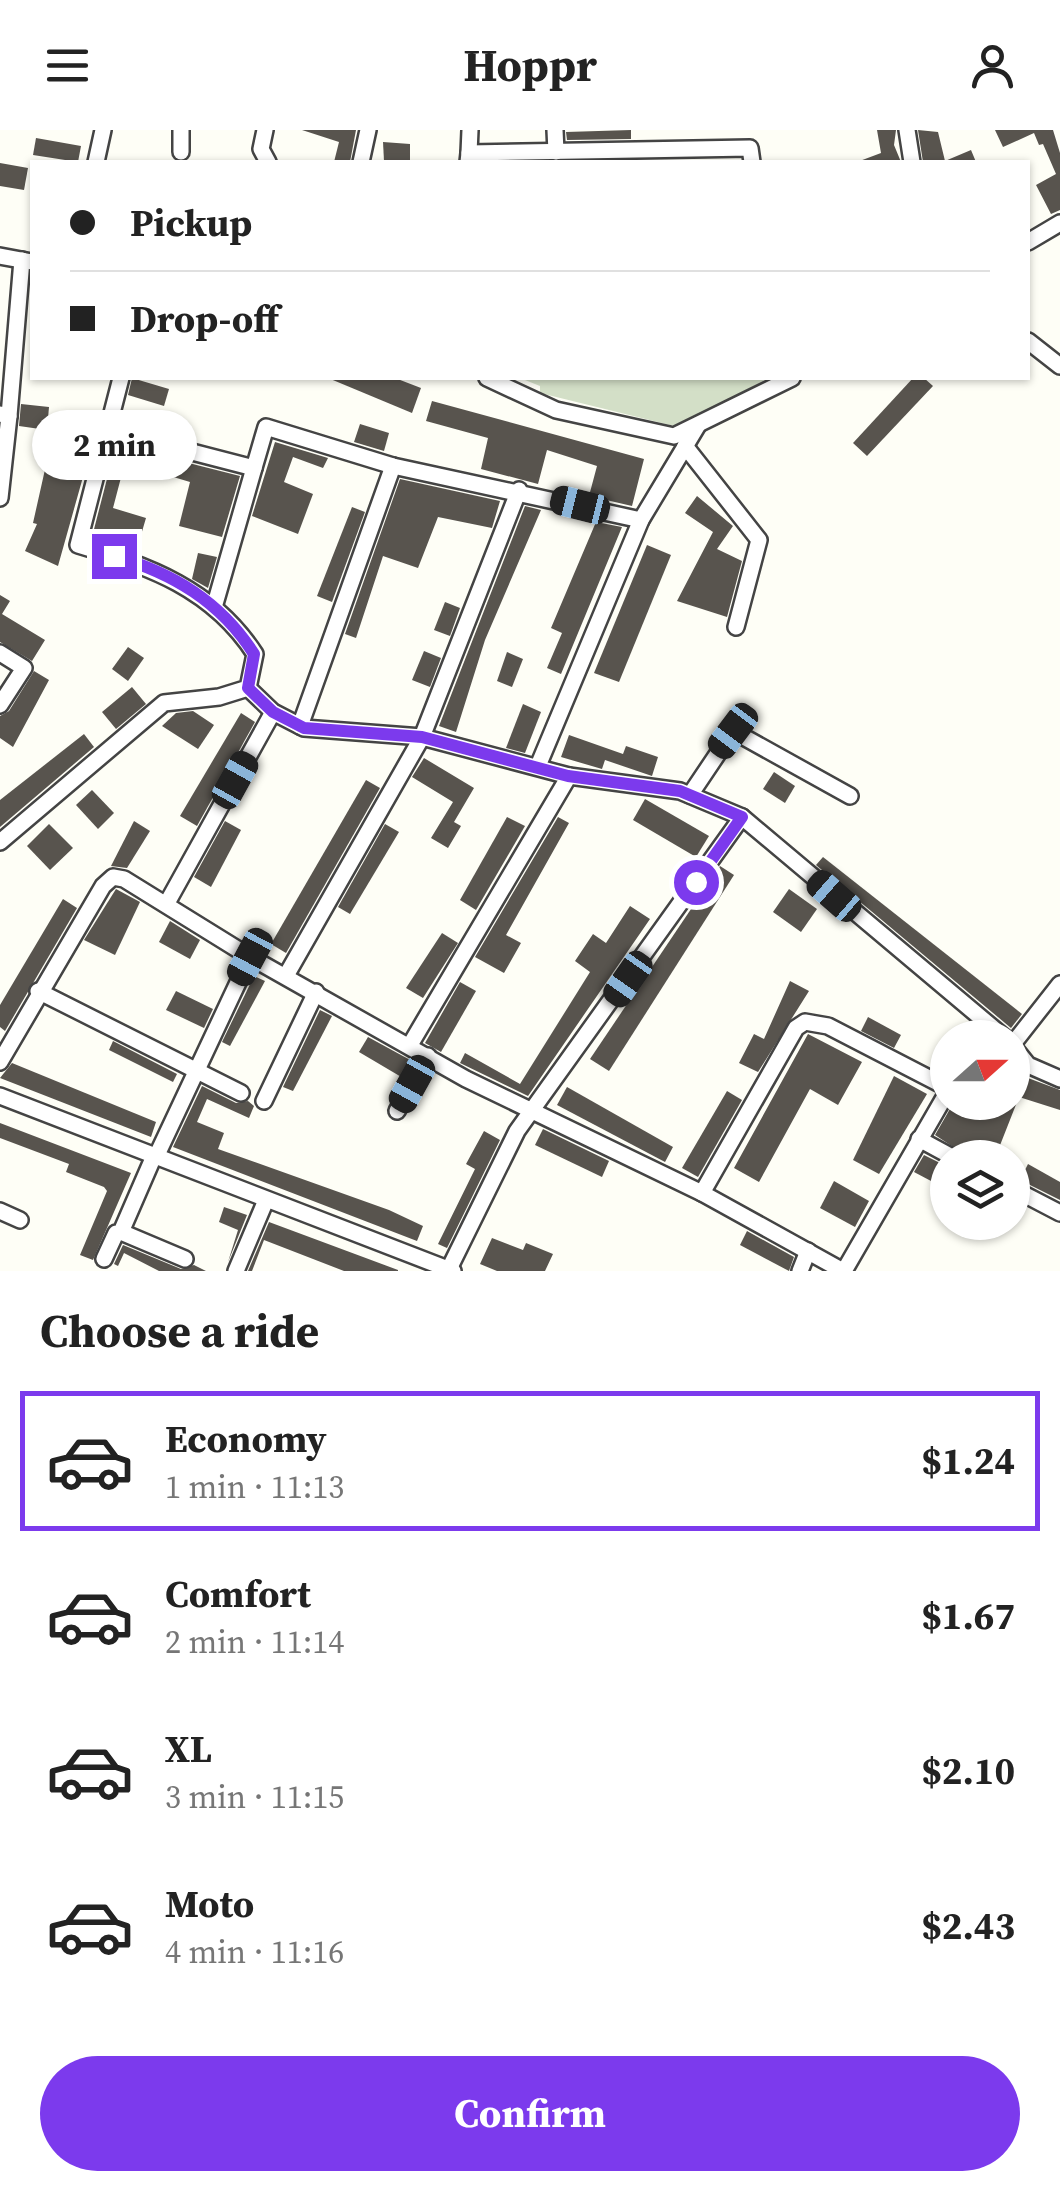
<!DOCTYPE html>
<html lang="en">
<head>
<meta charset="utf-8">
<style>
	:root { --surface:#fff; --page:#f2f2f2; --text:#222; --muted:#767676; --line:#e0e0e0; --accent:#7c3aed }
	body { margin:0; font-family:"Source Serif 4",serif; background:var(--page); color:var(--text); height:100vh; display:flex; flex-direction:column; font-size:38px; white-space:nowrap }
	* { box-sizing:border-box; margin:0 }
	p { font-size:32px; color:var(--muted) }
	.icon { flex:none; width:55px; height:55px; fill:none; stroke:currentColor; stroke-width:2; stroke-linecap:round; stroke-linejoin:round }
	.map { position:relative; height:1141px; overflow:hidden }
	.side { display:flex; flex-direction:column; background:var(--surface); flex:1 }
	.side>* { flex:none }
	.top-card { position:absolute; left:30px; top:30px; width:1000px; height:220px; border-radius:0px; box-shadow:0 2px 8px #0004; display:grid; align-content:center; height:220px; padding:0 40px; background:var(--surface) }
	.needle { width:65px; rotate:69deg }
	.tools { position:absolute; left:930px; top:890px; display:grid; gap:20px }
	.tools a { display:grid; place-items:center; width:100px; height:100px; border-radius:50%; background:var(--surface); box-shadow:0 2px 8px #0004; font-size:50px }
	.end { position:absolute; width:45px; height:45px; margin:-22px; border:12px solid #7c3aed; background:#fff; box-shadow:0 0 0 5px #fff }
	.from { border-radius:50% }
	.bubble { position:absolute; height:70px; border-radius:35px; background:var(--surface); box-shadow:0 2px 8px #0004; font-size:32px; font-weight:700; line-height:70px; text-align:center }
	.car { position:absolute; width:30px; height:60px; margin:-30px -15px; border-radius:12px; box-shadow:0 0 8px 2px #0007; background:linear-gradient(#222 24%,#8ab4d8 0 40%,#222 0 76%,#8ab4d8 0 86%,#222 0) }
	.top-card b { display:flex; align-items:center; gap:35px; height:95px; font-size:38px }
	.top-card b+b { border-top:2px solid var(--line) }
	.top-card i { width:25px; height:25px; background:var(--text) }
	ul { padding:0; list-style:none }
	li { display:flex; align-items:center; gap:30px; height:140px; margin:0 20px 15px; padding:0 20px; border:5px solid transparent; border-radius:0px }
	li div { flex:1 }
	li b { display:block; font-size:38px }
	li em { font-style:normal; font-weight:700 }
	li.current { border-color:var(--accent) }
	li>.icon { width:90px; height:90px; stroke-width:1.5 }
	h2 { padding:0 40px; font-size:45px; line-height:120px }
	.action { display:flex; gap:20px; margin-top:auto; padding:20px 40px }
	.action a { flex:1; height:115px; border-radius:60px; background:var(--accent); color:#fff; font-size:40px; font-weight:700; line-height:115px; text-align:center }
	header { display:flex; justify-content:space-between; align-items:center; height:130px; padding:0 40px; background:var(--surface); font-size:45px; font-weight:700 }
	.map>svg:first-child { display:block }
	.cemetery { fill:#d3dfc7 }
	.building { fill:#58544e }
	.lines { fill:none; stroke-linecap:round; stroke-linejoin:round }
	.minor-casing { stroke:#444; stroke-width:20 }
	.minor { stroke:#fff; stroke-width:15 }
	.route { stroke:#7c3aed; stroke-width:12 }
</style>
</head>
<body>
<header><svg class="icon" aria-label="menu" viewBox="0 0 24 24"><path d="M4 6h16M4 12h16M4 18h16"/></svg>Hoppr<svg class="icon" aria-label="person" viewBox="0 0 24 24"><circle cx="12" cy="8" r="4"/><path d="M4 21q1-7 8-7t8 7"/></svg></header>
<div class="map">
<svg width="1060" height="1141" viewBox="0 0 1060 1141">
	<rect width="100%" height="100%" fill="#fefef6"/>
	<path class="cemetery" d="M520,248H768L678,297L540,263V256Z"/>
	<g class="building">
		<path d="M302,0H356L350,32H334L339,12Z"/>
		<path d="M631,0V9L567,10L566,2Z"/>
		<path d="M877,0H896L894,15L901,32H857L881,23Z"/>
		<path d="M918,0L938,2L945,31L971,20L976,32H923Z"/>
		<path d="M995,0H1053L1060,23V80L1051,84L1036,55L1056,44L1043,14L1039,15L1034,3L1003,17Z"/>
		<path d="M36,8L81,16L78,32L33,25Z"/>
		<path d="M383,12L410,14V32L384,31Z"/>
		<path d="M0,33L28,38L24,60L0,56Z"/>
		<path d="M132,248L169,259L164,276L128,265Z"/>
		<path d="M328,248H395L421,258L412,283Z"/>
		<path d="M913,248H924L933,256L867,326L853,313Z"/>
		<path d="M432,271L644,329L632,376L589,366L597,336L547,320L538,354L481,339L488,308L426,291Z"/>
		<path d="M21,274L49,277L47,300L19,296Z"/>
		<path d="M92,288L99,290L58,436L25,421L37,394L33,393L46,335L78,344Z"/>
		<path d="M360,294L389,303L384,321L354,312Z"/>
		<path d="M275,312L328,328L323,338L293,327L284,352L313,364L298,404L252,386Z"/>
		<path d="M116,314L129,317L113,378L146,388L136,422L92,407Z"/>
		<path d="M165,327L240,346L222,407L179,396L190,352L160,343Z"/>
		<path d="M400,349L500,371L492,398L438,387L418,438L383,426L356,508L345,504Z"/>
		<path d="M697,366L733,396L717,419L742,431L727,487L677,471L713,402L685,383Z"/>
		<path d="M525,376L541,380L485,510L456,602L439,596Z"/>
		<path d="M352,377L365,382L332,472L317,466Z"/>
		<path d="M596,392L622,397L561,544L547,538L562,503L551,498Z"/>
		<path d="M647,415L671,425L619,552L594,543Z"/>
		<path d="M198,423L217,427L208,458L192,449Z"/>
		<path d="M0,465L10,471L2,484L45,510L32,531L0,512Z"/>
		<path d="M445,472L460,478L450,506L434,500Z"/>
		<path d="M128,517L144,528L128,551L112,539Z"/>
		<path d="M424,521L441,528L430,557L412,550Z"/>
		<path d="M507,522L523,529L512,557L497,551Z"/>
		<path d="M34,541L49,550L13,617L0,608V586L9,581Z"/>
		<path d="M132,557L146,574L116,599L102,582Z"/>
		<path d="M523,574L541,582L525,623L506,618Z"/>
		<path d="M193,581L214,595L198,619L162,596L176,583Z"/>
		<path d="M241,583L255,592L197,696L180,686Z"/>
		<path d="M84,604L94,617L0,697V670Z"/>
		<path d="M569,605L623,624L626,616L658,627L652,646L605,630L602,639L561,627Z"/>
		<path d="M424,628L474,658L454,692L461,696L448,718L431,708L453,672L412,647Z"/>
		<path d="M774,642L795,656L785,673L763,659Z"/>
		<path d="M366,650L380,658L286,823L271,814Z"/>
		<path d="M92,660L114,683L98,699L76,675Z"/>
		<path d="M645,669L709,706L696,727L633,690Z"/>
		<path d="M507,687L525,696L476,780L460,770Z"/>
		<path d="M558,687L569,693L506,805L521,813L504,843L475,827Z"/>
		<path d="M134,691L150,701L127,738L111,736Z"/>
		<path d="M225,691L241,700L211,757L194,747Z"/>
		<path d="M49,694L73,718L50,740L27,716Z"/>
		<path d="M385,694L399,702L350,784L338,777Z"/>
		<path d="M823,727L1022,884L1011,898L816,735Z"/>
		<path d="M720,736L734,745L609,941L590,929Z"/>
		<path d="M116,759L140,772L115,825L84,810Z"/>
		<path d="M789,759L817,779L801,802L773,782Z"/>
		<path d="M63,769L77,778L5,901L0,897V875Z"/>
		<path d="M630,776L650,789L528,966L460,933L465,923L520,954L590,842L575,831L593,804L606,813Z"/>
		<path d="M170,791L200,810L190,829L159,812Z"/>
		<path d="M442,803L458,813L423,868L406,858Z"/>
		<path d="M254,846L265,851L230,916L222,912Z"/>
		<path d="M790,851L809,861L758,942L739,933L754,904L764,909Z"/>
		<path d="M460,852L476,861L441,922L425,913Z"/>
		<path d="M176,861L213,879L204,898L166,880Z"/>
		<path d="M320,880L332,886L293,961L283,957Z"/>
		<path d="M868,887L901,905L894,918L861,901Z"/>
		<path d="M808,904L862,932L838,975L810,959L759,1052L734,1038Z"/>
		<path d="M368,907L412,931L403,948L359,922Z"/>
		<path d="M113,911L177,944L173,952L109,920Z"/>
		<path d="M12,933L156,992L151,1007L0,948Z"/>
		<path d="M1012,942L1060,960V980L1019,967L995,1028H970L935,1005L954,972H1012Z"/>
		<path d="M894,946L927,964L879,1044L853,1030Z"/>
		<path d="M202,956L236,973L248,971L254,976L249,988L207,969L197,992L224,1003L218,1019L389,1080L423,1096L417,1111L173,1017Z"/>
		<path d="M567,957L673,1017L665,1032L557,975Z"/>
		<path d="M727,961L742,970L698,1047L682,1038Z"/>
		<path d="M0,993L131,1043L93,1130L80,1125L107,1061L104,1057L66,1042L69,1034L0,1008Z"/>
		<path d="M543,999L609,1031L602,1047L535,1015Z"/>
		<path d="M484,1001L500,1010L447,1118L438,1114L475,1039L466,1034Z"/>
		<path d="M924,1025L948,1037V1060L914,1042Z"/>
		<path d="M1028,1034L1060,1052V1070L1020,1050Z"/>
		<path d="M834,1051L869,1071L855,1097L820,1078Z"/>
		<path d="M224,1077L247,1085L228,1132L238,1100L219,1092Z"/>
		<path d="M269,1092L398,1140V1141H344L264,1110L252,1141H248Z"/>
		<path d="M747,1101L794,1127L789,1141L740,1115Z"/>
		<path d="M492,1108L523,1120L526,1113L553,1124L545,1141H497L480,1134Z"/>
		<path d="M123,1115L181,1139L194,1135L206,1141H159L124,1123L118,1136L114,1134Z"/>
	</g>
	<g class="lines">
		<g class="minor-casing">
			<g id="minor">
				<path d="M265,0L261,19L268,32"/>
				<path d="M555,0L556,22"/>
				<path d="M907,0L912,32"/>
				<path d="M181,22V0"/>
				<path d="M469,23L470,0"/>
				<path d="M96,32L103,0"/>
				<path d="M361,32L368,0"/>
				<path d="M468,32L469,23L750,18L752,32"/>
				<path d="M1028,112L1060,93"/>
				<path d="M0,126L32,132"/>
				<path d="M1028,211L1060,236"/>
				<path d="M487,248L556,280L674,306L792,248"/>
				<path d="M0,284L9,286L22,130"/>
				<path d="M107,300L254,338L266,297L393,336L641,390"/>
				<path d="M685,316L759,410L736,497"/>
				<path d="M0,368L9,286"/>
				<path d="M215,474L254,338"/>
				<path d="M0,523L24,538L0,575"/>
				<path d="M248,558L273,582L304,598L422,607L569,646L680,661L742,687L1005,908"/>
				<path d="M300,596L393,336"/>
				<path d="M538,636L641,390L698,295"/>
				<path d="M690,665L733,601L850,666"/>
				<path d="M0,712L164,573L219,567L248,558L255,524C213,459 149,436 78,415L121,248"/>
				<path d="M167,773L273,582"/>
				<path d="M287,844L422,607L519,360"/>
				<path d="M1060,854L1012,915L1028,935L1060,949"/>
				<path d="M38,861L241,963"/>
				<path d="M410,915L569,646"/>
				<path d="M0,932L103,756L113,747L124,749L250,827L466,949L702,1063L843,1141"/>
				<path d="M0,966L453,1141"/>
				<path d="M264,971L316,862"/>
				<path d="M397,981L428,926"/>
				<path d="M919,1009L954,1028"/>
				<path d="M156,1027L250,827"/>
				<path d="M1012,1058L1060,1083"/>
				<path d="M702,1063L796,898L805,892L828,896L948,958"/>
				<path d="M0,1081L20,1090"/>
				<path d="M121,1102L185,1129"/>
				<path d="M104,1129L116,1103L121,1102L154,1026"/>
				<path d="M236,1141L266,1070"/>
				<path d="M448,1141L517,1001L742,687"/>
				<path d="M800,1141L808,1121"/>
				<path d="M844,1141L948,961"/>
			</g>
		</g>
		<use href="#minor" class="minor"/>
	</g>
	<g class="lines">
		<path class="route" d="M114,426C173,443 221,472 254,524L248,558L273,582L304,598L422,607L568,646L680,661L742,687L696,752"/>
	</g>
</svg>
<div class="tools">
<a><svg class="needle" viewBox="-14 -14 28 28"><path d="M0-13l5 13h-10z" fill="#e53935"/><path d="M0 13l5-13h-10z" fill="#767676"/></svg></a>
<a><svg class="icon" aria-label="layers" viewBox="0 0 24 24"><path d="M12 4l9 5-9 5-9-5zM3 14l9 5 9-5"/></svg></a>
</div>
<i class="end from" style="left:696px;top:752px"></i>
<i class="end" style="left:114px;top:426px"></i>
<div class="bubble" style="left:32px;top:280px;width:165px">2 min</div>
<i class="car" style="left:580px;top:375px;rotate:284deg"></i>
<i class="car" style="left:733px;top:601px;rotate:217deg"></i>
<i class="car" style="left:235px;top:650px;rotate:29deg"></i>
<i class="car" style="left:834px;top:766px;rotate:311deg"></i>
<i class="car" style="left:250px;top:827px;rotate:208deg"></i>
<i class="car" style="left:628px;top:849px;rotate:215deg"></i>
<i class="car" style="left:412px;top:954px;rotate:209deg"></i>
<div class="top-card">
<b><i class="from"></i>Pickup</b>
<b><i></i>Drop-off</b>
</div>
</div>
<section class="side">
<h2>Choose a ride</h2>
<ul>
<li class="current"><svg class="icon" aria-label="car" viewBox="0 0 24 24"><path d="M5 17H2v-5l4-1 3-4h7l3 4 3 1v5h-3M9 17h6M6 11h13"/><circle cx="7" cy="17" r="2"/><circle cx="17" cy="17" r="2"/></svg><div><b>Economy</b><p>1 min · 11:13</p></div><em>$1.24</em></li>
<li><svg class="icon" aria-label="car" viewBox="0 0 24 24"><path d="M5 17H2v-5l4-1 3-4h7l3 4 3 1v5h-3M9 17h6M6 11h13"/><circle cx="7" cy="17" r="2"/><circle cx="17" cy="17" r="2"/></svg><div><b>Comfort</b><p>2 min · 11:14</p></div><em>$1.67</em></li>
<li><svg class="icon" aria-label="car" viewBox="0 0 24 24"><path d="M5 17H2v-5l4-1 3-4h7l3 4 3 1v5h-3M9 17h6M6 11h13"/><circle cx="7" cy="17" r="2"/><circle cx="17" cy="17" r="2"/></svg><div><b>XL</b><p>3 min · 11:15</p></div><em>$2.10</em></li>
<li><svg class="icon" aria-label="car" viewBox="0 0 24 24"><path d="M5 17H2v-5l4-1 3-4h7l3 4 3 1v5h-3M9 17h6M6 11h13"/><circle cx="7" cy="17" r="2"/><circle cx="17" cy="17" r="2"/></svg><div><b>Moto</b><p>4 min · 11:16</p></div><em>$2.43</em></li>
</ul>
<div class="action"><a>Confirm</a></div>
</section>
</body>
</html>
